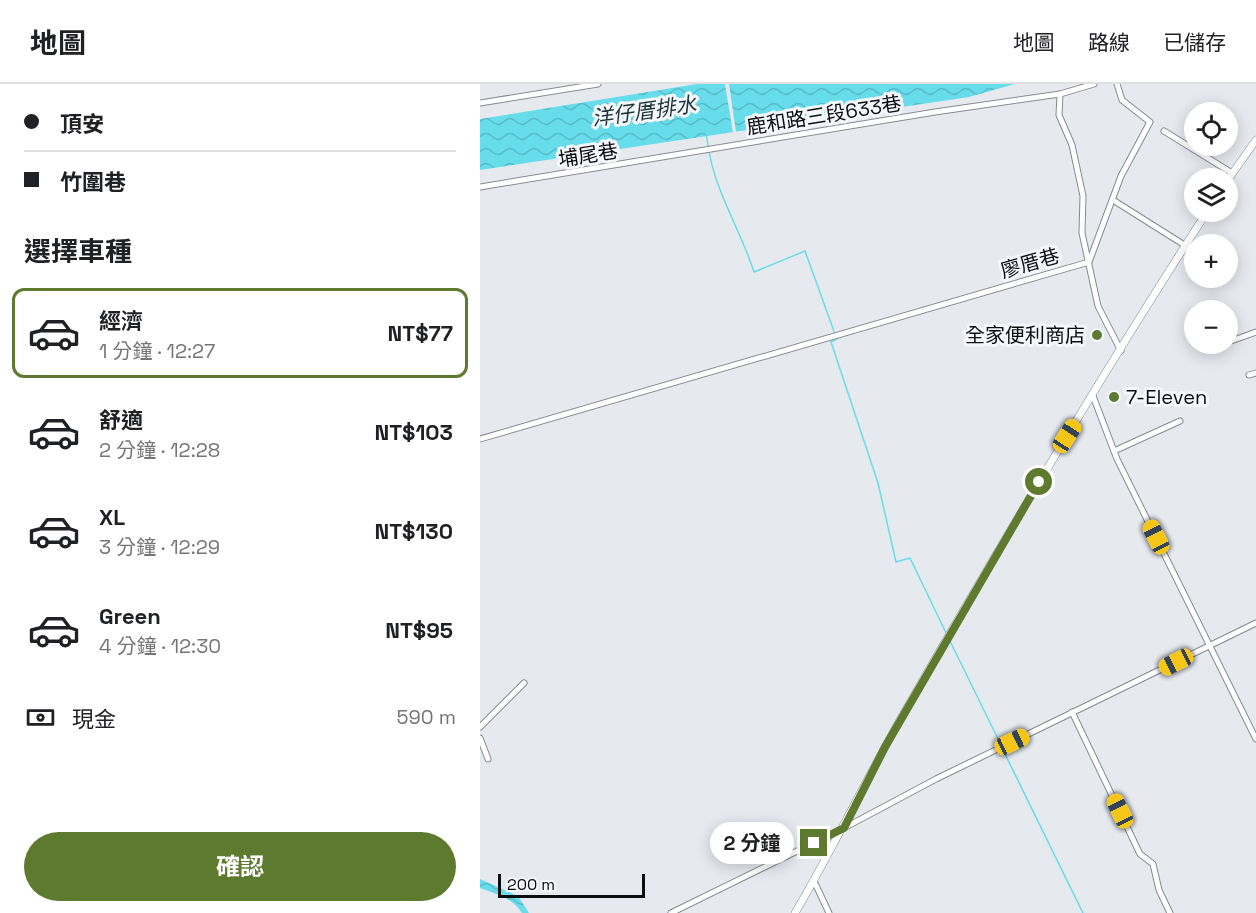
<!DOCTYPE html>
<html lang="zh-TW">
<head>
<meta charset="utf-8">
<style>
	:root { --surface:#fff; --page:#f2f2f2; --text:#202124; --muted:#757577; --line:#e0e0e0; --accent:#5d7a2e }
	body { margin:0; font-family:"Space Grotesk","Noto Sans TC",sans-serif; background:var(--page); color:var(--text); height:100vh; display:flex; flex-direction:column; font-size:22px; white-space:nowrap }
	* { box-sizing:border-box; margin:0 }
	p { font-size:20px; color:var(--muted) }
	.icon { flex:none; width:33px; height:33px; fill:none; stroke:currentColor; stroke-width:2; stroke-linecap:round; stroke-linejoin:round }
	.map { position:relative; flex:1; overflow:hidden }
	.panel { display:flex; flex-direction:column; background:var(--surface); width:480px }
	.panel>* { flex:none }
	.top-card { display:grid; align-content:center; height:132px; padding:0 24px; background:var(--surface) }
	.controls { position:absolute; left:704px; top:18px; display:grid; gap:12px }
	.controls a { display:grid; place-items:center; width:54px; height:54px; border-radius:50%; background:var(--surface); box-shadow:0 3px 15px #0003; font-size:30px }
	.scale { position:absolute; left:18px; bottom:15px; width:147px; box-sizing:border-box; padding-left:6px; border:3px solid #0b0c0e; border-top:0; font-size:16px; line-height:21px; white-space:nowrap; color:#0b0c0e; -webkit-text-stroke:4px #f4f7fc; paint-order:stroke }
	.end { position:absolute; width:27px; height:27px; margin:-14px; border:8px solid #5d7a2e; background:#fff; box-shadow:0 0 0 3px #fff }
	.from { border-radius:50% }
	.bubble { position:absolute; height:42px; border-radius:21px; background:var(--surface); box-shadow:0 3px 15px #0003; font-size:20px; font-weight:700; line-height:42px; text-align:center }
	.car { position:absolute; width:18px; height:36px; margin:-18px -9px; border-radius:8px; box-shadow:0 0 4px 2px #0007; background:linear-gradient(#f5c518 24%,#345 0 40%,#f5c518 0 76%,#345 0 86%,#f5c518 0) }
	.top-card b { display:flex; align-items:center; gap:21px; height:57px; font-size:22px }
	.top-card b+b { border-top:2px solid var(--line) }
	.top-card i { width:15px; height:15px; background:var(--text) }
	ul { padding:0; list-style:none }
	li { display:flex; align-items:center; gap:18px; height:90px; margin:0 12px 9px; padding:0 12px; border:3px solid transparent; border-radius:12px }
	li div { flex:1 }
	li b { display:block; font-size:22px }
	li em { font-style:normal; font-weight:700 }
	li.active { border-color:var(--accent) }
	li>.icon { width:54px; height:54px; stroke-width:1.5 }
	h2 { padding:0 24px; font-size:27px; line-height:72px }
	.pay { display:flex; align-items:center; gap:15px; height:66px; padding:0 24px; font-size:22px }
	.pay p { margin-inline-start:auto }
	.action { display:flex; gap:12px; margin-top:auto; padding:12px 24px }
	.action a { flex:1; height:69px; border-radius:36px; background:var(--accent); color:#fff; font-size:24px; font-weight:700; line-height:69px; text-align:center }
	header { display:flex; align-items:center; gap:36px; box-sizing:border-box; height:84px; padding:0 30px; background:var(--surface); border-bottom:2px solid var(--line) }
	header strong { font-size:28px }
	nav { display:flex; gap:33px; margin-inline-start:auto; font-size:21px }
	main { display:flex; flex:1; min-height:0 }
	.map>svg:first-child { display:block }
	.water { fill:url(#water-waves) }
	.pier { fill:#e6eaef }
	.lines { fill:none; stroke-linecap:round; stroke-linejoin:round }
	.stream { stroke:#67dceb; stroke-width:1.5 }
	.minor-casing { stroke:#888a8f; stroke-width:7 }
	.major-casing { stroke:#888a8f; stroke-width:8 }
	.minor { stroke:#fff; stroke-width:5 }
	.major { stroke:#fff; stroke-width:7 }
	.route { stroke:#5d7a2e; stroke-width:8 }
	.poi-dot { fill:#5d7a2e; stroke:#f4f7fc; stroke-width:2 }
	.labels { text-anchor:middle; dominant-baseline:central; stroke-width:6; stroke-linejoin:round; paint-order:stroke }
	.street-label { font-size:20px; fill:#0b0c0e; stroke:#f4f7fc }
	.poi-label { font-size:20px; fill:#0b0c0e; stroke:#f4f7fc; text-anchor:end }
	.water-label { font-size:21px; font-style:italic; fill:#1f3437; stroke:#f4f7fc }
</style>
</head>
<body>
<header>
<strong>地圖</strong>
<nav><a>地圖</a><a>路線</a><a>已儲存</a></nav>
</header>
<main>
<section class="panel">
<div class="top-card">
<b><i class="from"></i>頂安</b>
<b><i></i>竹圍巷</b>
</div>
<h2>選擇車種</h2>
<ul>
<li class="active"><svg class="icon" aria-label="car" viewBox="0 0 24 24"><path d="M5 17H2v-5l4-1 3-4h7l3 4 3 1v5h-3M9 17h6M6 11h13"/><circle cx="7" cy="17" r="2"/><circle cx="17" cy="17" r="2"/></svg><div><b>經濟</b><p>1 分鐘 · 12:27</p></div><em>NT$77</em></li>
<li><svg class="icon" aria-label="car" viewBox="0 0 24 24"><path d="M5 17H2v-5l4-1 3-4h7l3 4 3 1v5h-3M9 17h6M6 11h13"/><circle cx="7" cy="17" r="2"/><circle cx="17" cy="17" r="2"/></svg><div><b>舒適</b><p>2 分鐘 · 12:28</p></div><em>NT$103</em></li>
<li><svg class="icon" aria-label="car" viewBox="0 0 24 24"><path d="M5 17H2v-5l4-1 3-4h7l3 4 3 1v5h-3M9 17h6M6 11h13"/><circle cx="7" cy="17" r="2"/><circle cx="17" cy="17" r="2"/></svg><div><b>XL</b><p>3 分鐘 · 12:29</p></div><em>NT$130</em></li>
<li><svg class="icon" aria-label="car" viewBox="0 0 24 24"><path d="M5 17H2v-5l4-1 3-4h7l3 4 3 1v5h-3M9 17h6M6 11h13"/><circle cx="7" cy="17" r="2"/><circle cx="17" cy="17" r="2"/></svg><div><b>Green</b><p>4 分鐘 · 12:30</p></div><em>NT$95</em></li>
</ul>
<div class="pay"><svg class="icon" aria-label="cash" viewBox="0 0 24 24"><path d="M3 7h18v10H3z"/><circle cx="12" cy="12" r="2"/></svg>現金<p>590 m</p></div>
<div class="action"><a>確認</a></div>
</section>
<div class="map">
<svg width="776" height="829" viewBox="0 0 776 829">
	<defs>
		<pattern id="water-waves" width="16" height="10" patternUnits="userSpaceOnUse" patternTransform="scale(1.5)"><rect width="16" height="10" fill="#67dceb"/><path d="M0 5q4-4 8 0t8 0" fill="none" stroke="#58bcc8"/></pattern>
	</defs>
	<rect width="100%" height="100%" fill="#e6eaef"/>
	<g class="water">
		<path d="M217,0H535L489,13L0,86V35Z"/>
		<path d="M0,795L38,812L49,829H42C33,814 16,810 0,804Z"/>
	</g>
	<path class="pier" d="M245,0H249L256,48L253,49Z"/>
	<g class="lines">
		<g class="stream">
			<path d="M226,49L228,62"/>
			<path d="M229,67C236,109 261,147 274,188L325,167L355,250"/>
			<path d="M357,255L351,258L398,399L416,478L430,474L467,551"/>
			<path d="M469,555L521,661"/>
			<path d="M523,666L603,829"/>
		</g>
		<g class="minor-casing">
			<g id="minor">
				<path d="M580,10L579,31L592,61L603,112L602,149L618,222L641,267"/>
				<path d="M0,19L118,0"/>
				<path d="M684,47L752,89"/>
				<path d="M0,103L455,28L580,10L614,0"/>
				<path d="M633,116L706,162"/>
				<path d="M751,257L776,248"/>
				<path d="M769,291L776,289"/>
				<path d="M613,312L637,375L776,655"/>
				<path d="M0,355L609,178L641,92L670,38L642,16L637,0"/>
				<path d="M634,367L700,337"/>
				<path d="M592,628L660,770L673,780L679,806L690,829"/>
				<path d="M0,643L44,599"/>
				<path d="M0,654L8,675"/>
				<path d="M334,797L349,829"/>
				<path d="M191,829L364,744L456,695L776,539"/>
			</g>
		</g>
		<g class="major-casing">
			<g id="major">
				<path d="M747,97L776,56"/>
				<path d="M315,829C354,763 386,695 424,629C521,460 621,291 727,128"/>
			</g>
		</g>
		<use href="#minor" class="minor"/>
		<use href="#major" class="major"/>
	</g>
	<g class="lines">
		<path class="route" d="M334,759L364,744L405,663L559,398"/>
	</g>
	<g class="poi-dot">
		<circle cx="617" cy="251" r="6"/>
		<circle cx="634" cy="313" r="6"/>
	</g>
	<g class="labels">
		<g class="street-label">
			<text transform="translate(344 31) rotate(-9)">鹿和路三段633巷</text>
			<text transform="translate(108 71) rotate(-9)">埔尾巷</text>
			<text transform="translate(550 179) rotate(-16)">廖厝巷</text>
		</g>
		<g class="poi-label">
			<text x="605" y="251">全家便利商店</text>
			<text x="646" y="313" text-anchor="start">7-Eleven</text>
		</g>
		<g class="water-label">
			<text transform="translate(164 27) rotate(-8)">洋仔厝排水</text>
		</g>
	</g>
</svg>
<div class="controls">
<a><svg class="icon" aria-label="locate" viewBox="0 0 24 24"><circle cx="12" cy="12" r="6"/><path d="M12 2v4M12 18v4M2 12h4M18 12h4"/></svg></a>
<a><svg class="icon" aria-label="layers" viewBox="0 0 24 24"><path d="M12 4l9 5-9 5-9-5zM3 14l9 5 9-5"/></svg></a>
<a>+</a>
<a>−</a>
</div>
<div class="scale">200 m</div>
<i class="end from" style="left:559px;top:398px"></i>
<i class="end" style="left:334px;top:759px"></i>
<div class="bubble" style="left:230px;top:738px;width:84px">2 分鐘</div>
<i class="car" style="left:587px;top:352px;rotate:33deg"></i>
<i class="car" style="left:676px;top:453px;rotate:333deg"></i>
<i class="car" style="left:696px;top:578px;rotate:243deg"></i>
<i class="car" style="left:532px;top:658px;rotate:65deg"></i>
<i class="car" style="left:640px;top:727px;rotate:334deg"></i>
</div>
</main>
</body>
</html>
